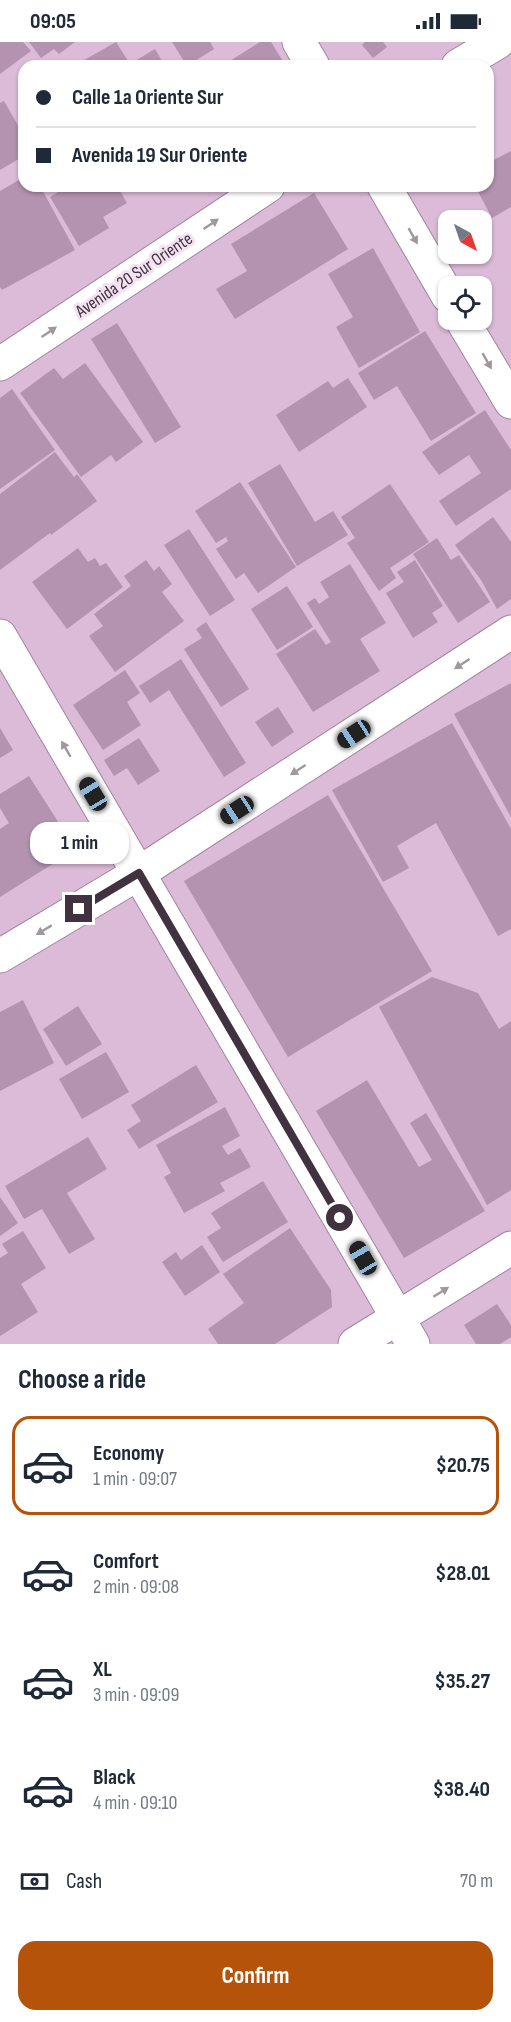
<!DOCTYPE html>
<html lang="en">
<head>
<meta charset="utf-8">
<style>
	:root { --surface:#fff; --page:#f6f6f7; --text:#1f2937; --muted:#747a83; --line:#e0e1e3; --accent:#b45309 }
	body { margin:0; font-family:"Sofia Sans Condensed",sans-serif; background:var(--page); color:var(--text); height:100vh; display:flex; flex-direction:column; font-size:22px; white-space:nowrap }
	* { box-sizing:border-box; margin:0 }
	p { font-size:20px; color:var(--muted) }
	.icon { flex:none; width:33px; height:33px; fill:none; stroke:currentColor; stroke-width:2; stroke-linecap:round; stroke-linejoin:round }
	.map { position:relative; height:1302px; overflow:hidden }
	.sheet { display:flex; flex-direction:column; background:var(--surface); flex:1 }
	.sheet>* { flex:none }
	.top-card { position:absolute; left:18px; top:18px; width:476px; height:132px; border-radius:18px; box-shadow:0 2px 4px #0004; display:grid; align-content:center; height:132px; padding:0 18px; background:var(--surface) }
	.needle { width:39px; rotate:140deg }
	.fabs { position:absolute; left:438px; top:168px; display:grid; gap:12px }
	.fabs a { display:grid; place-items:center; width:54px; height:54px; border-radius:12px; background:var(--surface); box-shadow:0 2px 4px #0004; font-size:30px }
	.end { position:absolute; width:27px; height:27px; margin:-14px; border:8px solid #40323e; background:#fff; box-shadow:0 0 0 3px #fff }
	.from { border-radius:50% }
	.bubble { position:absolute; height:42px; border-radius:18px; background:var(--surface); box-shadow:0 2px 4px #0004; font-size:20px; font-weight:700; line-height:42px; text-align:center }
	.car { position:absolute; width:18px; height:36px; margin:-18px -9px; border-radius:8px; box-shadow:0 0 4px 2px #0007; background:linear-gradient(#222 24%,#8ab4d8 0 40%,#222 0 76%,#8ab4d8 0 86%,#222 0) }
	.top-card b { display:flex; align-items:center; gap:21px; height:57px; font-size:22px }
	.top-card b+b { border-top:2px solid var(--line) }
	.top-card i { width:15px; height:15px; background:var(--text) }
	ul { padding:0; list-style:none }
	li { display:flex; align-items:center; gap:18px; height:99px; margin:0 12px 9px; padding:0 6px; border:3px solid transparent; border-radius:18px }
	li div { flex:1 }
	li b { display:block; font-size:22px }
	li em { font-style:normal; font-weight:700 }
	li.selected { border-color:var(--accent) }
	li>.icon { width:54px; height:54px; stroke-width:1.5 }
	h2 { padding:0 18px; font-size:27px; line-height:72px }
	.pay { display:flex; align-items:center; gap:15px; height:66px; padding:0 18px; font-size:22px }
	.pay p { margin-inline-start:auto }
	.button { display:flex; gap:12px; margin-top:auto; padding:12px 18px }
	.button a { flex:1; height:69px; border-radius:18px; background:var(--accent); color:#fff; font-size:24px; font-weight:700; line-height:69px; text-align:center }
	.status { display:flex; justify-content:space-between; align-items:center; height:42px; padding:0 30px; background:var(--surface); direction:ltr }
	.status svg { height:16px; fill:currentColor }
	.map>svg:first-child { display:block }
	.building { fill:#b393b0 }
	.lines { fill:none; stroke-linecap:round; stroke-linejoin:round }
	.minor-casing { stroke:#a2839e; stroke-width:35 }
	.tertiary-casing { stroke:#a2839e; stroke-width:35 }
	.minor { stroke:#fff; stroke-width:33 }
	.tertiary { stroke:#fff; stroke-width:33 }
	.oneway { fill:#a0989e }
	.route { stroke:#40323e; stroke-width:8 }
	.labels { text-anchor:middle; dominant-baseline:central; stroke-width:6; stroke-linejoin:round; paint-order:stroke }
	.street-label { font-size:18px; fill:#40323e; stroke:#f3e2f1 }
</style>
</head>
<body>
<div class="status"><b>09:05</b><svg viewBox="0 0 49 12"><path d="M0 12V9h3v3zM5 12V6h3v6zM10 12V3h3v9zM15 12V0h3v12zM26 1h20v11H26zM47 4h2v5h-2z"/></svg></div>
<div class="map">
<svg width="511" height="1302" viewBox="0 0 511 1302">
	<rect width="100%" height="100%" fill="#dcbbd8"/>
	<g class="building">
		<path d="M0,0H23L31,9L0,32Z"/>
		<path d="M29,0H75L59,12L54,7L41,16Z"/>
		<path d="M116,0L130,22L155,7L165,24H81L79,21Z"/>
		<path d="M172,0H210L214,7L187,24Z"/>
		<path d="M260,0H271L284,21L280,24H222Z"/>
		<path d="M365,0H383L387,5L373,16L362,3Z"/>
		<path d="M4,59L24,94V114L0,128V61Z"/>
		<path d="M511,109V165L492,176L475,144H488V121Z"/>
		<path d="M24,135V144H40L75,208L2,248L0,245V149Z"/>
		<path d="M68,144H117L127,161L103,175L109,186L79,204L50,155Z"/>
		<path d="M314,151L348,207L235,277L216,247L247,229L231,202Z"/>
		<path d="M373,206L420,290L359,326L336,285L353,275L328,232Z"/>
		<path d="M117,281L181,385L155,401L91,297Z"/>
		<path d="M425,289L476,371L431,399L397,344L374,358L358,331Z"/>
		<path d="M85,321L143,400L116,420L111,413L81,435L20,351L54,326L63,337Z"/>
		<path d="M348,336L367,365L299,410L276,373L328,339L333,346Z"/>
		<path d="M12,347L55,408L0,447V356Z"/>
		<path d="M485,368L511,408V447L456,484L439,459L481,431L469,413L439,433L422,410Z"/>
		<path d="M55,410L74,435L77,432L97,459L51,493L50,491L0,528V452Z"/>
		<path d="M280,422L315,480L333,469L348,493L297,524L248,441Z"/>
		<path d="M240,440L296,525L258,551L244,531L236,537L216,507L228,499L226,495L216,501L195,469Z"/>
		<path d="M390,442L429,500L390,526L396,536L379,549L347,501L355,496L341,475Z"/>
		<path d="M493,475L511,500V557L497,567L481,538L455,503Z"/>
		<path d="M189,487L235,558L210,574L164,503Z"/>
		<path d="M437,496L451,518L459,513L490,560L458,581L413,512Z"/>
		<path d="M78,506L88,520L95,516L100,524L106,521L123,545L67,587L32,540Z"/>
		<path d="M146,518L154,529L159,524L172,542L162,550L184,579L115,630L89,594L103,584L94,572L131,544L124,534Z"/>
		<path d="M415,518L443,564L432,571L438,580L413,596L386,551L404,540L397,530Z"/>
		<path d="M350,522L386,581L360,597L380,629L313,670L276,612L315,587L326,603L331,600L307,561L315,556L319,562L329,555L320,540Z"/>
		<path d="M287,544L313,585L277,608L251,567Z"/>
		<path d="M206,580L249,647L221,665L184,607L202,596L196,587Z"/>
		<path d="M181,617L246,721L224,735L169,648L150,661L139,644Z"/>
		<path d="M125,628L140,651L127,660L141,683L103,708L73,663Z"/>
		<path d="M511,641V775L454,672Z"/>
		<path d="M278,665L294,690L272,705L255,680Z"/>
		<path d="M452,681L511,787V887L498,894L436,781L397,804L409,826L383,840L332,748Z"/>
		<path d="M0,686L13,708L0,716Z"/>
		<path d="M139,696L160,729L138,743L127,726L114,734L104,718Z"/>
		<path d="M29,734L62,786L46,797L59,818L0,855V787L9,781L0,766V752Z"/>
		<path d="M328,753L432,929L288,1015L184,839Z"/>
		<path d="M432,935L478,951L499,987L511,979V1148L487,1163L379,965Z"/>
		<path d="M23,958L54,1021L0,1049V970Z"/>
		<path d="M78,964L102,1002L66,1024L43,987Z"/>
		<path d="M106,1010L129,1050L82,1077L59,1037Z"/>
		<path d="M196,1023L218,1060L139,1107L127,1088L141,1079L131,1063Z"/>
		<path d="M367,1038L419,1125L432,1118L410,1081L426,1071L485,1169L404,1216L316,1069Z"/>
		<path d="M225,1065L240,1094L222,1104L228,1113L240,1106L251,1125L220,1141L225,1149L184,1171L164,1135L171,1131L156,1103Z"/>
		<path d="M88,1095L107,1127L67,1151L95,1197L69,1212L42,1167L24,1177L5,1144Z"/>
		<path d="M263,1139L288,1180L223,1220L207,1195L221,1186L211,1171Z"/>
		<path d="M0,1155L18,1181L0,1194Z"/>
		<path d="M290,1186L331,1248L332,1265L275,1302H218L208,1287L244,1261L223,1232Z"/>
		<path d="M23,1189L46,1226L21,1242L38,1270L0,1294V1216L8,1211L2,1202Z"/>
		<path d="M202,1203L220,1230L185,1254L162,1220L176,1210L181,1218Z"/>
		<path d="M497,1262L511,1283V1295L500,1302H476L464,1283Z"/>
	</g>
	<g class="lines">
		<g class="minor-casing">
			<g id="minor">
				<path d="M458,24L498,0"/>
				<path d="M0,322L268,144"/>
				<path d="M0,594L413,1302"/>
				<path d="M0,914L139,831L511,590"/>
				<path d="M355,1302L511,1206"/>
			</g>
		</g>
		<g class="tertiary-casing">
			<g id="tertiary">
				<path d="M299,0L313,24"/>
				<path d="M384,144L448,254"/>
				<path d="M462,278L511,360"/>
			</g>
		</g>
		<use href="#minor" class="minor"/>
		<use href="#tertiary" class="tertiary"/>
	</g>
	<defs><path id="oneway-solid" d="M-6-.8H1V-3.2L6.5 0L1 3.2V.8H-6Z" transform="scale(1.5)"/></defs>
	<g class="oneway">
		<use href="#oneway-solid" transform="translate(211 182) rotate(-34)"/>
		<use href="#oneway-solid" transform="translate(413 194) rotate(60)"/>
		<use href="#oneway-solid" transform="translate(49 290) rotate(-34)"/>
		<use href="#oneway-solid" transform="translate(487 319) rotate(60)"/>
		<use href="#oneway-solid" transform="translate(462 622) rotate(147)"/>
		<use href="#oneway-solid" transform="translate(66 707) rotate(-120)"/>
		<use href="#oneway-solid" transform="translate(298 728) rotate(147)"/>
		<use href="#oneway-solid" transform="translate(44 888) rotate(149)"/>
		<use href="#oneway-solid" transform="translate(441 1250) rotate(-32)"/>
	</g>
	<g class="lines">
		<path class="route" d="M79,867L139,831L340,1176"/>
	</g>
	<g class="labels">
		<g class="street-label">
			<text transform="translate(134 233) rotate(-34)">Avenida 20 Sur Oriente</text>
		</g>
	</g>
</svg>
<div class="fabs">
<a><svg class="needle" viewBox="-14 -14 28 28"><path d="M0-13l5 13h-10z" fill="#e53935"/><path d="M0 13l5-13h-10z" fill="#747a83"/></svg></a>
<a><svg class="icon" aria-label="locate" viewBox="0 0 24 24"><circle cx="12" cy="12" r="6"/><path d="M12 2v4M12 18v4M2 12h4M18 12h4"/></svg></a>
</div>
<i class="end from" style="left:340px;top:1176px"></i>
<i class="end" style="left:79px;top:867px"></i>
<div class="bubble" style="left:30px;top:780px;width:99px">1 min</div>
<i class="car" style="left:354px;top:692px;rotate:237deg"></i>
<i class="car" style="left:93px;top:752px;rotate:329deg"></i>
<i class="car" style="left:237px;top:768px;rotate:237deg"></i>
<i class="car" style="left:363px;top:1216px;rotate:330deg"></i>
<div class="top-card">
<b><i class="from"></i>Calle 1a Oriente Sur</b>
<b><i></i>Avenida 19 Sur Oriente</b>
</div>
</div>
<section class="sheet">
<h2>Choose a ride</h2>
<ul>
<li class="selected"><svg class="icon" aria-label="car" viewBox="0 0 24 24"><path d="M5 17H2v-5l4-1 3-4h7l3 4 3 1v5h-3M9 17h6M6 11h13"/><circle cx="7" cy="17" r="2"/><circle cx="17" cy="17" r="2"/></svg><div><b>Economy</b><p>1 min · 09:07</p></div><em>$20.75</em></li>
<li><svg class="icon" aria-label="car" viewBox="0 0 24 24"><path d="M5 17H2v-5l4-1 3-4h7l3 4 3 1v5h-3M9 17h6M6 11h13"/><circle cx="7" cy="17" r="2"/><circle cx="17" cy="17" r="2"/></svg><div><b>Comfort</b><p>2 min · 09:08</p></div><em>$28.01</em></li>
<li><svg class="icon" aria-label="car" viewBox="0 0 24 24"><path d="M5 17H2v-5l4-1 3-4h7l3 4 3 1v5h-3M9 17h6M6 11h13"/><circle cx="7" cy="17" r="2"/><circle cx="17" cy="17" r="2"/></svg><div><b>XL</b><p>3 min · 09:09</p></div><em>$35.27</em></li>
<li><svg class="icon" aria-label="car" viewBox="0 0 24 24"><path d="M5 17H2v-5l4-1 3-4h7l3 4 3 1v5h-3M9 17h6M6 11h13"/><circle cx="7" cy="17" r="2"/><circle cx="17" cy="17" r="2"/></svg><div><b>Black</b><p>4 min · 09:10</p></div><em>$38.40</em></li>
</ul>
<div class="pay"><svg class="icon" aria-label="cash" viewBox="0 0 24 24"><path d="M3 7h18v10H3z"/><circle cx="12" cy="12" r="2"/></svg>Cash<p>70 m</p></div>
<div class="button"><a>Confirm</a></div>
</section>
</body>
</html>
